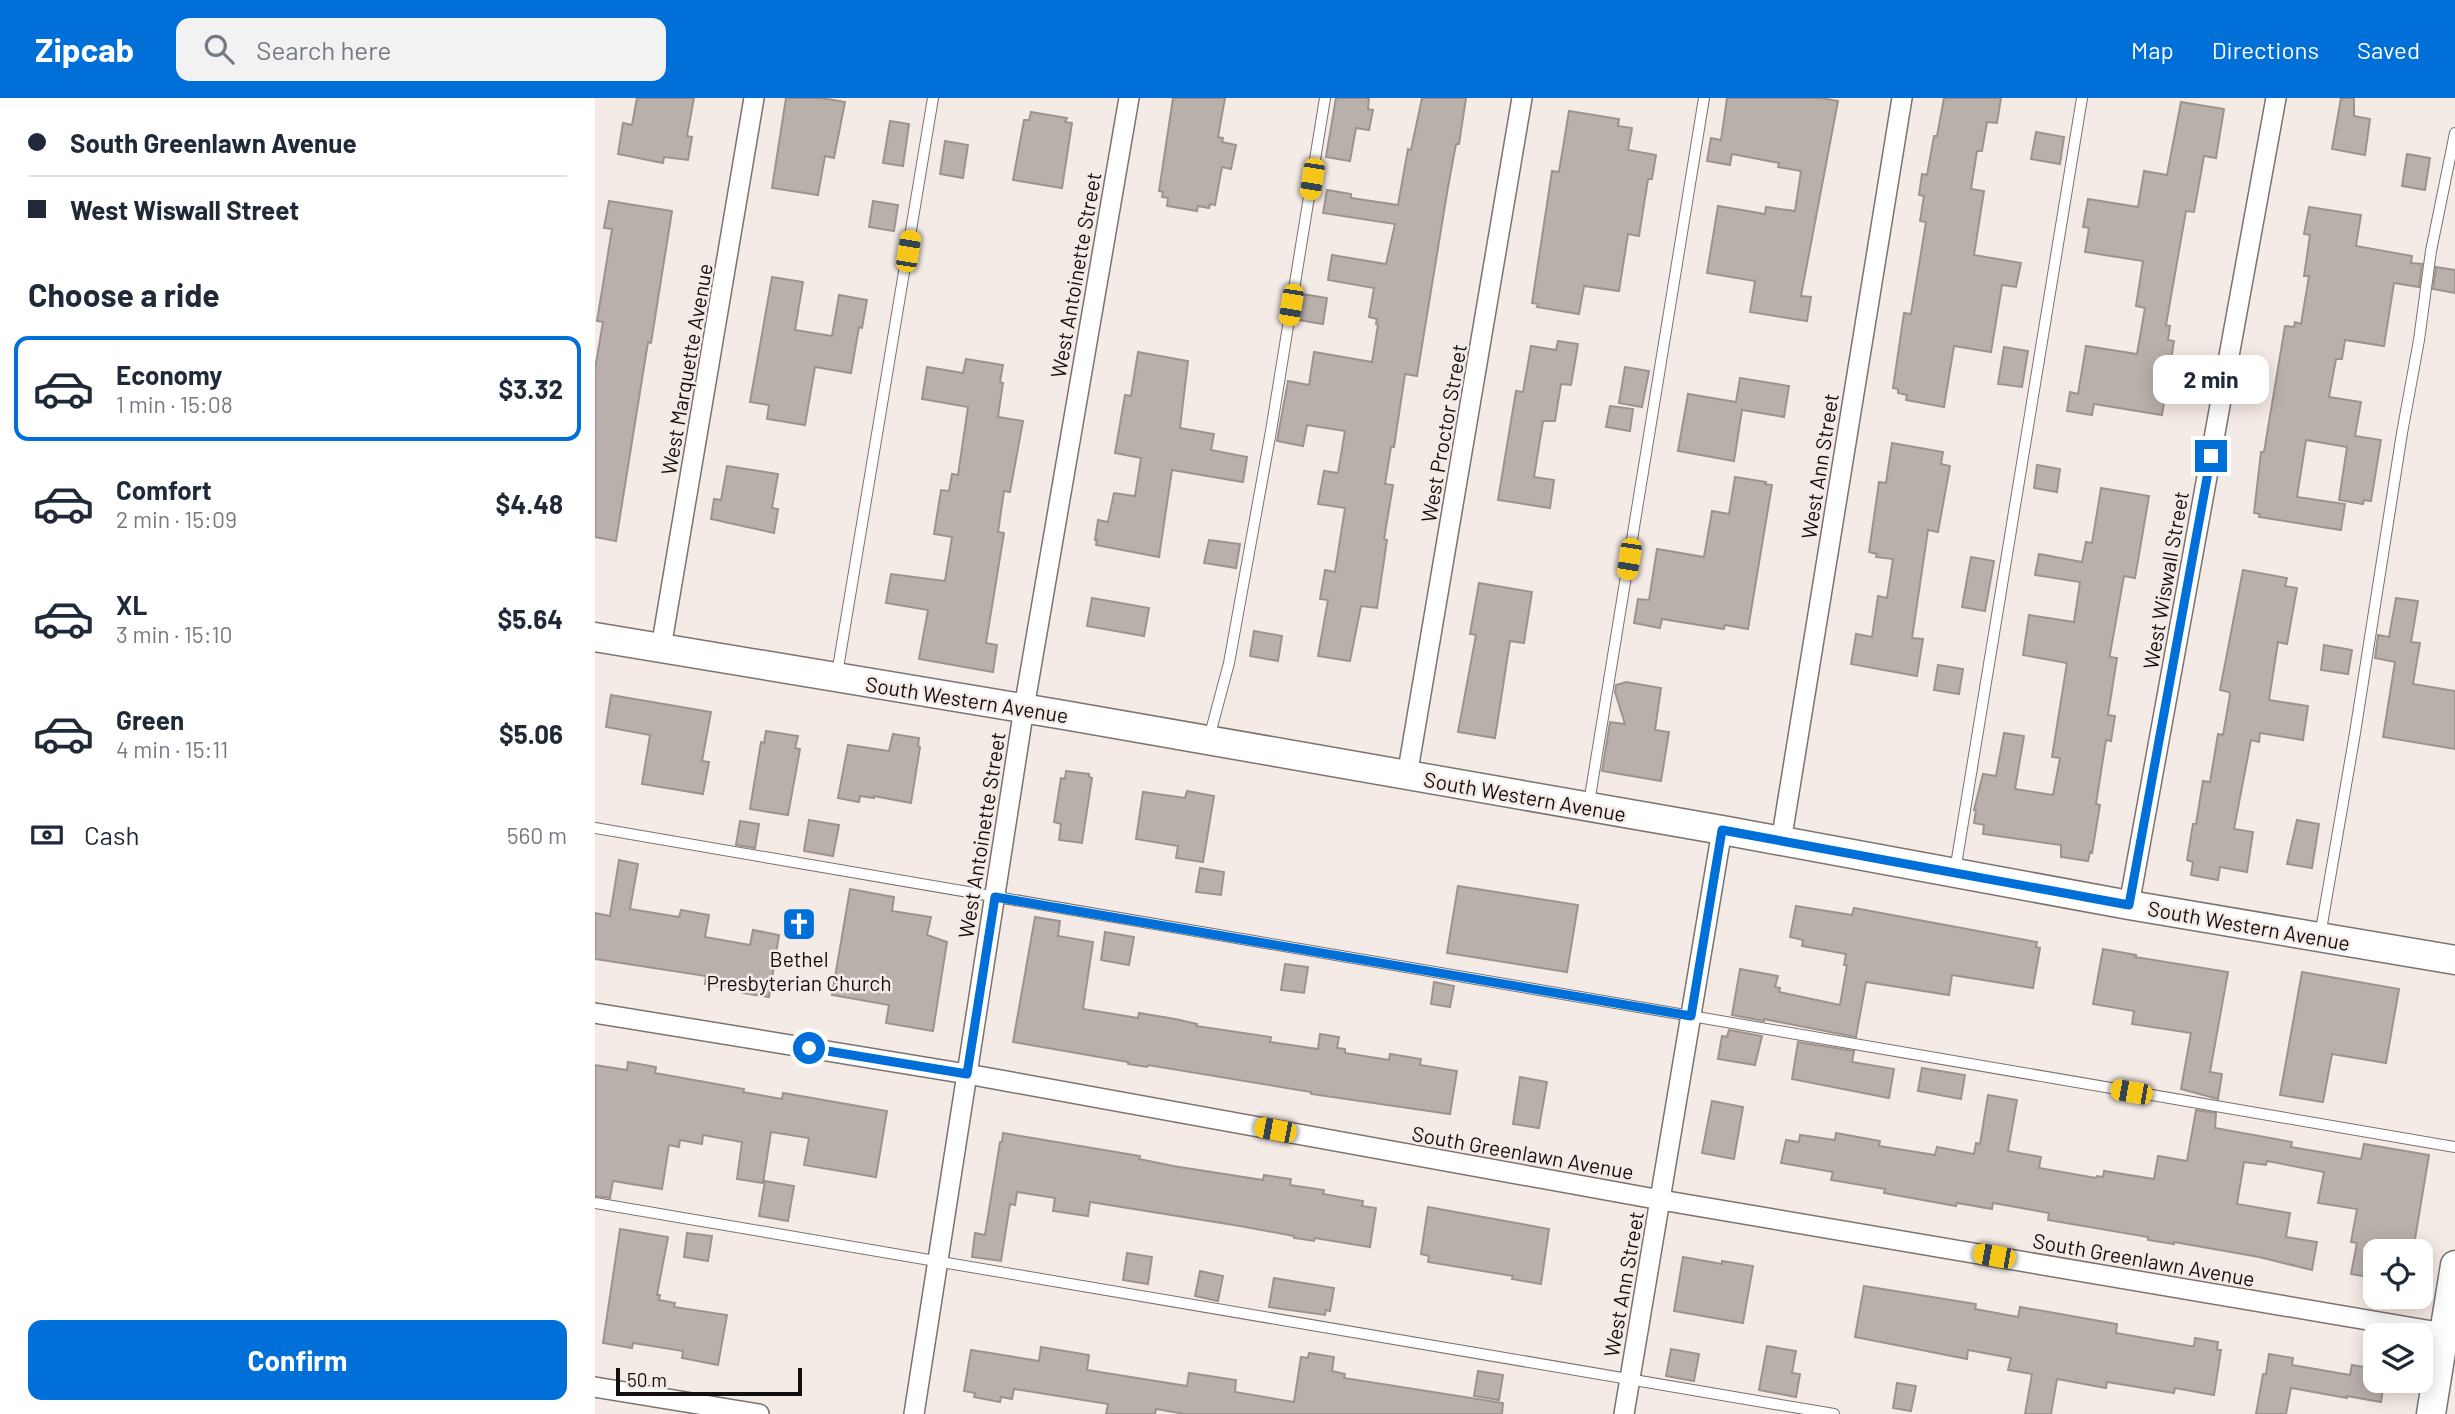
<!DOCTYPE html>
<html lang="en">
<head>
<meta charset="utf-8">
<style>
	:root { --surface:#fff; --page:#f2f2f3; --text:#1f2937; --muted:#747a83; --line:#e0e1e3; --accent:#0070d8 }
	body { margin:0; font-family:Barlow,sans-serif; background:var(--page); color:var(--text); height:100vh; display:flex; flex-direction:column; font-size:26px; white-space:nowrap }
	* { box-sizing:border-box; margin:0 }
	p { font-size:23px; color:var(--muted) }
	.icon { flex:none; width:38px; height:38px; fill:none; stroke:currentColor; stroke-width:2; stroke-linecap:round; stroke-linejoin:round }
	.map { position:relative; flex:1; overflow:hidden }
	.sheet { display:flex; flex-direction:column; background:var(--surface); width:595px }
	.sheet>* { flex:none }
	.hud { display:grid; align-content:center; height:154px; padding:0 28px; background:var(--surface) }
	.buttons { position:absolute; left:1768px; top:1141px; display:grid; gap:14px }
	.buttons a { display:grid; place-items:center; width:70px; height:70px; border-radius:14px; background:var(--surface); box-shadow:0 4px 18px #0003; font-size:35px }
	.scale { position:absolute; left:21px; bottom:18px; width:186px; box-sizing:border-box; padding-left:7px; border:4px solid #130f0e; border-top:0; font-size:19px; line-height:24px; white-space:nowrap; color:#130f0e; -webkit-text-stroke:5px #f5ebe6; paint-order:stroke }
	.end { position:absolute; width:32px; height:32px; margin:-16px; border:9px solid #0070d8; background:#fff; box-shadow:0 0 0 4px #fff }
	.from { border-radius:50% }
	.bubble { position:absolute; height:49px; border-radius:14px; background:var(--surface); box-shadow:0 4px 18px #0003; font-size:23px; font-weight:700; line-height:49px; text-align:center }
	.car { position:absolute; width:21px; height:42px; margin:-21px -10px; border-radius:9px; box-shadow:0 0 5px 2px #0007; background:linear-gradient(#f5c518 24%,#345 0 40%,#f5c518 0 76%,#345 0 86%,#f5c518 0) }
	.hud b { display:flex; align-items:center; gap:24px; height:66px; font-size:26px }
	.hud b+b { border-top:2px solid var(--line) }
	.hud i { width:18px; height:18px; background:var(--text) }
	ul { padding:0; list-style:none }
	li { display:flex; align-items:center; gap:21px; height:105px; margin:0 14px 10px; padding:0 14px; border:4px solid transparent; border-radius:14px }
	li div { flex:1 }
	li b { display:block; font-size:26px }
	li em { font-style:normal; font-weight:700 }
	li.selected { border-color:var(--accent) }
	li>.icon { width:63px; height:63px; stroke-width:1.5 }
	h2 { padding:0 28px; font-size:32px; line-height:84px }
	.pay { display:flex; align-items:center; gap:18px; height:77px; padding:0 28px; font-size:26px }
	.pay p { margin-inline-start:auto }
	.button { display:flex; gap:14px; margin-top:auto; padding:14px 28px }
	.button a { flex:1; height:80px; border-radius:14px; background:var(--accent); color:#fff; font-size:28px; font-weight:700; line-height:80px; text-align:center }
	header { display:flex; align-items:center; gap:42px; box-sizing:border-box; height:98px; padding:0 35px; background:var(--accent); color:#fff }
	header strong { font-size:33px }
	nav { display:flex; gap:38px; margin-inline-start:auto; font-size:24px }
	.search { width:490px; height:63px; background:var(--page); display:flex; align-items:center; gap:18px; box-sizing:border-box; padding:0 24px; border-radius:14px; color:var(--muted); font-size:26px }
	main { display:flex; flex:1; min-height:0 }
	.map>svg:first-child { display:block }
	.building { fill:#bab0ab; stroke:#9c938e; stroke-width:2 }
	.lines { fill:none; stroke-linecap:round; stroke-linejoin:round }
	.service-casing { stroke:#7b726e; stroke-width:12 }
	.minor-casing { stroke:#7b726e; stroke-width:22 }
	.secondary-casing { stroke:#7b726e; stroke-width:31 }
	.service { stroke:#fff; stroke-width:10 }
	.minor { stroke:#fff; stroke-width:19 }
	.secondary { stroke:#fff; stroke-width:28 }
	.route { stroke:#0070d8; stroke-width:9 }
	.labels { text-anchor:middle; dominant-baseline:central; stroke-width:5; stroke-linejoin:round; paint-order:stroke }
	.street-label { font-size:21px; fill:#130f0e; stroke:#f5ebe6 }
	.poi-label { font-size:21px; fill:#130f0e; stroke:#f5ebe6 }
</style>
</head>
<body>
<header>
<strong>Zipcab</strong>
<div class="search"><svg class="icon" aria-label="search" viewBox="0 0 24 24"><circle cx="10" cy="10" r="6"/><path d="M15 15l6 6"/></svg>Search here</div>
<nav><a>Map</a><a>Directions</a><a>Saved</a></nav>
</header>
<main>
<section class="sheet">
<div class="hud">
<b><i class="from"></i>South Greenlawn Avenue</b>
<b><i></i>West Wiswall Street</b>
</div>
<h2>Choose a ride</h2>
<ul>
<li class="selected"><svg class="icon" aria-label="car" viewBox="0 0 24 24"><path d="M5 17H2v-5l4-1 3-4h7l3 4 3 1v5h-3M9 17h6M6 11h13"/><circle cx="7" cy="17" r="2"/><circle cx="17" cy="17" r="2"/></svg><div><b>Economy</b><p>1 min · 15:08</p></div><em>$3.32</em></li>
<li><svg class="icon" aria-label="car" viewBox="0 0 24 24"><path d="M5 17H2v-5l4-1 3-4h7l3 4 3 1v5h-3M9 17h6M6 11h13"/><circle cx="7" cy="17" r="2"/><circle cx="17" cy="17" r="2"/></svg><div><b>Comfort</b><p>2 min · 15:09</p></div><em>$4.48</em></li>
<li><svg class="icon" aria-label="car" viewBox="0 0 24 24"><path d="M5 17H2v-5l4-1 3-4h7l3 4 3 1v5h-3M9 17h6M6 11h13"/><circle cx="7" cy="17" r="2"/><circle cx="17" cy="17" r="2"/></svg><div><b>XL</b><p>3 min · 15:10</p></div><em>$5.64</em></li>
<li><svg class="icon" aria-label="car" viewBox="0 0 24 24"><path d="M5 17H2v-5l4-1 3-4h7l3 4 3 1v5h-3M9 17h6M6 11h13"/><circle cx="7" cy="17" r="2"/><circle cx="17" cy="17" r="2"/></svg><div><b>Green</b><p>4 min · 15:11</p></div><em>$5.06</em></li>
</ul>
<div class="pay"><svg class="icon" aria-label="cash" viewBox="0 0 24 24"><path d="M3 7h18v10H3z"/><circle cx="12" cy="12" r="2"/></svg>Cash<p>560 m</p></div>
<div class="button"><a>Confirm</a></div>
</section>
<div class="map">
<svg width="1860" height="1316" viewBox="0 0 1860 1316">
	<rect width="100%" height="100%" fill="#f5ebe6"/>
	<g class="building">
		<path d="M42,0H99L92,38L97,39L93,62L69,59L68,65L23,56L28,25L37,27Z"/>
		<path d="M191,0H226L250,4L239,60L230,58L223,97L177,90Z"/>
		<path d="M578,0H630L623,39L628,40L627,44L641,47L636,71L627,69L620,107L615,106L614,110L603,108L602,113L572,108L573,100L567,99L568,94L564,93Z"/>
		<path d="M741,0H774L773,11L778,12L774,32L761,30L755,63L731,59Z"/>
		<path d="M827,0H871L864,46H861L853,89L822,278L810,276L799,349H796L790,386L798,387L789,441L792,442L782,510L766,508L755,563L723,558L733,502L725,501L730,472L740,474L750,410L723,406L729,373L743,375L750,333L712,327L708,348L682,343L693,283L714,287L719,254L777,264L783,227L781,226L782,221L774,219L779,190L733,182L737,157L791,166L800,126L728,115L732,92L756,96V100L803,107L813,51L816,52Z"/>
		<path d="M1132,0H1226L1243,3L1206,198L1216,199L1212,223L1155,214L1160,183L1112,175L1123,108L1170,116L1171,109L1200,113L1206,73L1183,69L1184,65L1137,56L1135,67L1112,63L1116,40L1126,42Z"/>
		<path d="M1349,0H1406L1402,25L1392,24L1387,53H1382L1376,91L1389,93L1379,157L1426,165L1421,189L1407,187L1396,254L1359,248L1349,309L1311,302L1312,297L1303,295V291L1298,290L1309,215L1316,216L1331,124L1325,123L1329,98L1324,97L1327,76L1332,77L1339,38H1342Z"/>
		<path d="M1746,0H1759V18L1775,21L1770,57L1737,51Z"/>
		<path d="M1586,4L1629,11L1621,60L1609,58L1599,114L1591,113L1571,227L1575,228L1573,242L1579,243L1567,317L1499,306L1497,317L1472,313L1475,294L1483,296L1491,248L1542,256L1550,210L1541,208L1548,163L1490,154L1494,130L1488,129L1493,101L1543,109L1549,73L1572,77Z"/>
		<path d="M974,13L1024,21L1023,28L1037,30L1033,52L1061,57L1057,81H1053L1044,138L1033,136L1024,193L989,188L984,216L942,209L943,206L937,205L957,73L964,74Z"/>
		<path d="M436,14L472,20L470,24L477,25L467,90L418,82L429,22H434Z"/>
		<path d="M295,23L314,26L308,68L288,65Z"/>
		<path d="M1441,34L1469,39L1465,66L1436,61Z"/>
		<path d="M350,43L373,47L368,80L345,76Z"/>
		<path d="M1812,56L1835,60L1830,92L1807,88Z"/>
		<path d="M14,103L77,113L56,245L53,244L21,443L0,439V271L8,224L2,223L17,131L9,130Z"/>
		<path d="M278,103L303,107L299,133L274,129Z"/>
		<path d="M1714,109L1766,117L1761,148L1817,158L1816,165L1827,166L1824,189L1799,185L1789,248L1750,242L1747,261H1741L1734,299L1766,304L1760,338L1786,342L1776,403L1769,402L1768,406L1744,402L1752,349L1711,342L1702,399L1750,406L1746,432L1664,419L1665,416L1659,415L1666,354H1669L1690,228L1699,229L1700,224L1706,226L1714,178H1709L1715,137L1709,136Z"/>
		<path d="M1841,169L1860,172V195L1838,191Z"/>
		<path d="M177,179L208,184L200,232L237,238L244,197L272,202L267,230L264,229L256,275L220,269L210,327L172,321L174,307L155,304Z"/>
		<path d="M707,196L732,200L728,226L703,222Z"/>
		<path d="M963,243L983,246L976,287L966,286L960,323H948L939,379L959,382L955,410L903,402L921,293L928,294L936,248L961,252Z"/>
		<path d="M1409,249L1433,253L1427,289L1403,286Z"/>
		<path d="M543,254L593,263L585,330L619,336L616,352L652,359L648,384L577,372L564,459L501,447L502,442H500L503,422L513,424L519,395L540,398L546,360L520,355L530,297L536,298Z"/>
		<path d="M371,261L408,267L405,284L408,285L403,319L428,323L415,394L409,393L403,434L409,435L391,545L402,547L398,574L324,561L333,512L291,505L296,476L350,483L357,439L339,436L346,392L354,393L357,376L363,377L373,309L327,301L332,269L368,275Z"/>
		<path d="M1030,269L1054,273L1047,309L1024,305Z"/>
		<path d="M1145,280L1194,288L1189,319L1147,312L1139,363L1083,353L1093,296L1141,304Z"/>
		<path d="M1015,308L1038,311L1035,333L1011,329Z"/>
		<path d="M1297,345L1348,354L1346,366L1355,368L1343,434L1333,432L1317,540L1328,541L1322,578L1256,566L1261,536L1277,539L1283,498L1292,500L1298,461L1281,459L1282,456L1274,454L1284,384L1291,385Z"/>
		<path d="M1442,367L1465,371L1462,394L1439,390Z"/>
		<path d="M132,368L183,376L177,410L183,411L179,435L116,421L119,401L126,402Z"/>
		<path d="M1140,379L1171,384L1170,386L1177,387L1153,531L1130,527L1129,531L1067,521L1065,530L1039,525L1043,501L1054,502L1062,451L1109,459L1117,413L1134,416Z"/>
		<path d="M1506,390L1554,398L1540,480L1529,478L1515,556V559L1522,560L1513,617L1520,618L1516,643L1511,642L1501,706L1505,707L1497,755L1495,754L1493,763L1466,759V747L1388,736L1389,727L1379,725L1381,712H1379L1388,676L1401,678L1409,635L1429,638L1420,691L1458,697L1465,660L1457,659L1472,565L1428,557L1434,517L1479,524L1485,484L1440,477L1444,456L1487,464L1491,444L1497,445Z"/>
		<path d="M614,442L645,446L641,470L609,465Z"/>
		<path d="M1376,459L1399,463L1390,513L1367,509Z"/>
		<path d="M1648,472L1692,480L1690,488L1702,490L1692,546L1683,544L1674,602L1713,608L1708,642L1665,635L1664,644L1656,642L1639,731L1658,734L1652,774L1625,769L1623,782L1596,777L1598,764L1592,762L1598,726H1601L1608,683L1615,684L1623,636L1628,637L1635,597L1634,594L1625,592Z"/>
		<path d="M884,485L937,494L929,545L915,543L900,640L863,634L881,537L875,536Z"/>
		<path d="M497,500L554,510L549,538L492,528Z"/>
		<path d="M1801,500L1823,503L1816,544L1825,545L1818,586L1860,593V651L1788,639L1800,564L1780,560L1783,537L1794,539Z"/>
		<path d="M659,533L687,538L683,563L655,558Z"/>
		<path d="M1729,547L1757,552L1753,576L1726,572Z"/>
		<path d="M1343,567L1368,571L1364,596L1339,592Z"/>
		<path d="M1031,584L1066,590L1060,632L1074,634L1066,683L1007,673L1015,624L1030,626L1020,594L1021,587Z"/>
		<path d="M16,597L116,614L107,663L114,664L108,696L47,686L55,637L11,629Z"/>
		<path d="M171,633L203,638L200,650L205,651L193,717L155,711L166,644L169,645Z"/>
		<path d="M298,636L324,640L323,648L325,649L316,705L279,698V700L265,698L264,704L243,700L253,647L294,653Z"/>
		<path d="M471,673L494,676V679L497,680L487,745L464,742L466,726L459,724L466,680L470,681Z"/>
		<path d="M592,693L619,698L608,764L581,760L583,748L541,741L548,694L590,700Z"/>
		<path d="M214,722L244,727L238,758L209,753Z"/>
		<path d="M1702,722L1724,726L1717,770L1692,766Z"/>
		<path d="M145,723L164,726L160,750L141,747Z"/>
		<path d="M24,762L43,766L35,811L84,819L86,812L114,817L110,839L155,847L158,832L184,837L174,899L147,895L148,892L110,886L111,878L0,861V815L15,818Z"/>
		<path d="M605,770L629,774L626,797L601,794Z"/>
		<path d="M863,788L983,807L972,874L852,855Z"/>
		<path d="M255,791L299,799L297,813L336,819L332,837L352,844L338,933L291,925L294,907L237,897Z"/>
		<path d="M1201,808L1257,817L1259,810L1442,844L1441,849L1445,850L1438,890L1357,877L1354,897L1271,884L1261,939L1169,921V923L1137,917L1145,871L1183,878L1180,889L1185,890L1184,894L1245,907L1252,867H1249L1251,856L1207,848L1208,842L1195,839Z"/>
		<path d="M440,819L465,823L463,838L498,844L488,911L543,920L544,915L580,921L602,926L601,928L676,939L675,944L723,951L725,936L744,939L742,950L750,951V955L794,962L795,956L826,961L825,967L862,973L855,1016L716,996V994L553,967L552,969L533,966V964L418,944Z"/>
		<path d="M510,834L539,839L534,867L506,862Z"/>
		<path d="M1508,851L1541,857L1540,859L1633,874L1615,974L1627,976L1623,1001L1586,991L1596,935L1537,926L1539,913L1498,906Z"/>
		<path d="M690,866L713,869L709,895L686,892Z"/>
		<path d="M1707,874L1804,891L1791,965L1737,956L1728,1004L1685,997Z"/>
		<path d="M839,884L859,888L855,909L836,906Z"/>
		<path d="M1134,932L1167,938L1160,967L1123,961L1127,938L1132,939Z"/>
		<path d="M1203,944L1259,953L1257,964L1299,971L1294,1000L1197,981Z"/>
		<path d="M33,964L61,969L60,975L149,991L148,994L187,1001L188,995L292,1013L281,1079L209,1067L214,1040L176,1034L168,1085L142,1081L147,1044L108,1037L107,1046L85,1042L84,1049L74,1047L67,1091L18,1083L15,1100L0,1098V967L32,972Z"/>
		<path d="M1327,970L1370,977L1366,1001L1323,993Z"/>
		<path d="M925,979L952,984L944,1030L918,1026Z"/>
		<path d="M1393,997L1422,1002L1413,1053L1446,1059L1444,1070L1501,1080L1502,1078L1508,1079L1509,1073L1559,1081L1563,1058L1592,1063L1601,1012L1621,1015L1620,1030L1697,1044L1696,1049L1766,1061L1769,1046L1834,1057L1818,1153H1780V1180L1756,1176L1762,1145L1756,1144L1762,1111L1723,1105L1729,1074L1672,1063L1671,1067L1649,1064L1642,1106L1695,1115L1691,1139L1722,1144L1717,1172L1664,1159L1579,1144V1146L1553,1142V1139L1453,1122L1454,1115L1398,1105L1397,1111L1362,1105L1361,1108L1289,1095L1290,1091L1236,1082L1238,1074L1186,1065L1191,1042L1204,1044L1205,1037L1240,1042L1241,1035L1285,1043L1284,1048L1340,1057L1342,1049L1379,1056L1381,1045L1385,1046Z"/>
		<path d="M1117,1003L1148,1009L1139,1061L1107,1055Z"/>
		<path d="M408,1035L545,1058L544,1061L578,1068L668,1082L669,1077L696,1081L695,1087L729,1092L728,1096L768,1103L767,1108L781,1110L775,1149L720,1140L719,1143L699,1140V1138L645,1128L495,1104L493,1118L458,1113L460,1100L422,1094L420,1107L415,1106L406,1163L377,1159L380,1135L390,1137L405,1044H407Z"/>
		<path d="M170,1083L199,1088L193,1123L164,1118Z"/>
		<path d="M833,1109L954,1131L946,1186L917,1181L918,1178L833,1164L834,1158L826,1156Z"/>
		<path d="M25,1131L73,1139L62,1197H65L64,1202L80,1205L79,1209L132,1217L123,1267L87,1260L88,1253L38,1245L37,1250L8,1245Z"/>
		<path d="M92,1135L117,1138L113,1163L89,1159Z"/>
		<path d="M532,1155L557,1159L553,1186L528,1182Z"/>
		<path d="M1088,1159L1127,1166V1163L1158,1168L1148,1225L1079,1213Z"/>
		<path d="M605,1173L628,1178L623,1203L600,1198Z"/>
		<path d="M679,1180L739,1190L735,1213L731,1212L730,1217L674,1209Z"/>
		<path d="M1269,1188L1381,1206L1380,1211L1423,1219L1425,1209L1522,1226L1521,1235L1595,1248H1599L1600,1240L1623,1244L1622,1252H1626L1619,1297L1580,1290L1579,1295L1512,1284L1511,1290L1462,1281L1456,1316H1430L1437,1276L1413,1272L1416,1260L1373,1252L1372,1261L1260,1239Z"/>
		<path d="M1172,1248L1201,1253L1197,1275L1205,1276L1201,1299L1164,1292Z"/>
		<path d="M446,1249L494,1257L492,1272L592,1288L594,1275L641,1282L640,1294L699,1304L706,1259L713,1260L714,1255L739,1259L737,1273L750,1276L749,1280L908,1305L907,1316H590L561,1311L560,1316H511L513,1306L419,1291L417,1301L406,1299L405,1304L379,1299L380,1295L369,1293L376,1252L444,1263Z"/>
		<path d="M1076,1251L1104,1256L1099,1283L1071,1278Z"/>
		<path d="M1674,1256L1698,1260L1697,1267L1755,1277L1757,1267L1780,1271V1283H1789L1786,1304L1752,1298V1300L1696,1290L1691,1316H1661L1668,1276H1671Z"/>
		<path d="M883,1273L908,1277L904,1302L879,1298Z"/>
		<path d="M1302,1285L1321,1288L1316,1313L1298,1310Z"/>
	</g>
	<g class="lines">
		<g class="service-casing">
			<g id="service">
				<path d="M242,576L338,0"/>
				<path d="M614,640L634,565L676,333L730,0"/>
				<path d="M994,705L1109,0"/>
				<path d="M0,730L1860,1049"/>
				<path d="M1360,773L1487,0"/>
				<path d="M1725,838L1760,635L1807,335L1824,242L1836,153L1860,35"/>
				<path d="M0,1105L1239,1316"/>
			</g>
		</g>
		<g class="minor-casing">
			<g id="minor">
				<path d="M66,550L159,0"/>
				<path d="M812,678L927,0"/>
				<path d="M1186,744L1307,0"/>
				<path d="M1534,807L1681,0"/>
				<path d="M0,915L372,976L1066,1102L1849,1235"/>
				<path d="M0,1289L164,1316"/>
				<path d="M319,1316L429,610L534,0"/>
				<path d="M1029,1316L1127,732"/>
			</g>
		</g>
		<g class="secondary-casing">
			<g id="secondary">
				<path d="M0,539L469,617L1127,732L1534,807L1860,862"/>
				<path d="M1836,1316L1860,1167"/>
			</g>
		</g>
		<use href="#service" class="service"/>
		<use href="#minor" class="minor"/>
		<use href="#secondary" class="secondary"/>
	</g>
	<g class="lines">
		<path class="route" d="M214,950L372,976L400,799L1096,918L1127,732L1534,807L1616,358"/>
	</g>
	<defs>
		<g id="church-square" transform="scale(1.75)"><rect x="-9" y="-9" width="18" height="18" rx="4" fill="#0070d8" stroke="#f5ebe6"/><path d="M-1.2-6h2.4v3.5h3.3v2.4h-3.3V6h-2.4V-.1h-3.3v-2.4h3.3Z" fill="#fff"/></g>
	</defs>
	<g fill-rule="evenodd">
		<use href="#church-square" x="204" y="826"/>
	</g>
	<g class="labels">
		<g class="street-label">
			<text transform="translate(480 177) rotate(-80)">West Antoinette Street</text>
			<text transform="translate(91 271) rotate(-80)">West Marquette Avenue</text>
			<text transform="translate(848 335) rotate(-80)">West Proctor Street</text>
			<text transform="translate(1224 368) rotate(-81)">West Ann Street</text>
			<text transform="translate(1570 482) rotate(-80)">West Wiswall Street</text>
			<text transform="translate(372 601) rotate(9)">South Western Avenue</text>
			<text transform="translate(930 698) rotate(10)">South Western Avenue</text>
			<text transform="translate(386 737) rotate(-81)">West Antoinette Street</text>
			<text transform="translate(1654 827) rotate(10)">South Western Avenue</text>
			<text transform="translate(928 1054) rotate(10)">South Greenlawn Avenue</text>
			<text transform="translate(1549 1161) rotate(10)">South Greenlawn Avenue</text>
			<text transform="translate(1028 1186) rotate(-80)">West Ann Street</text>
		</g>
		<g class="poi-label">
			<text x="204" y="860">Bethel<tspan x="204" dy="24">Presbyterian Church</tspan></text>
		</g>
	</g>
</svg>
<div class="buttons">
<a><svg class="icon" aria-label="locate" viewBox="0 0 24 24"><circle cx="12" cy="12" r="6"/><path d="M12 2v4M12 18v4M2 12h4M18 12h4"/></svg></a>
<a><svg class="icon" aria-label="layers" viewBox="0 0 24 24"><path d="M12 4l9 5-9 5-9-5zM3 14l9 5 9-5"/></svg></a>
</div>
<div class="scale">50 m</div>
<i class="end from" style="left:214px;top:950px"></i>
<i class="end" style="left:1616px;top:358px"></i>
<div class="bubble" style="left:1558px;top:257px;width:116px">2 min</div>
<i class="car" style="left:717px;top:81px;rotate:189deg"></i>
<i class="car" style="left:313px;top:153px;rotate:9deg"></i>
<i class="car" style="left:696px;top:207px;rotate:189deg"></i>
<i class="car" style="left:1034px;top:461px;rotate:189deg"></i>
<i class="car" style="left:1536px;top:994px;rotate:280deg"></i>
<i class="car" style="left:680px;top:1032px;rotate:281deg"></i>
<i class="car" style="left:1399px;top:1158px;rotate:280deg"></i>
</div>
</main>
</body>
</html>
